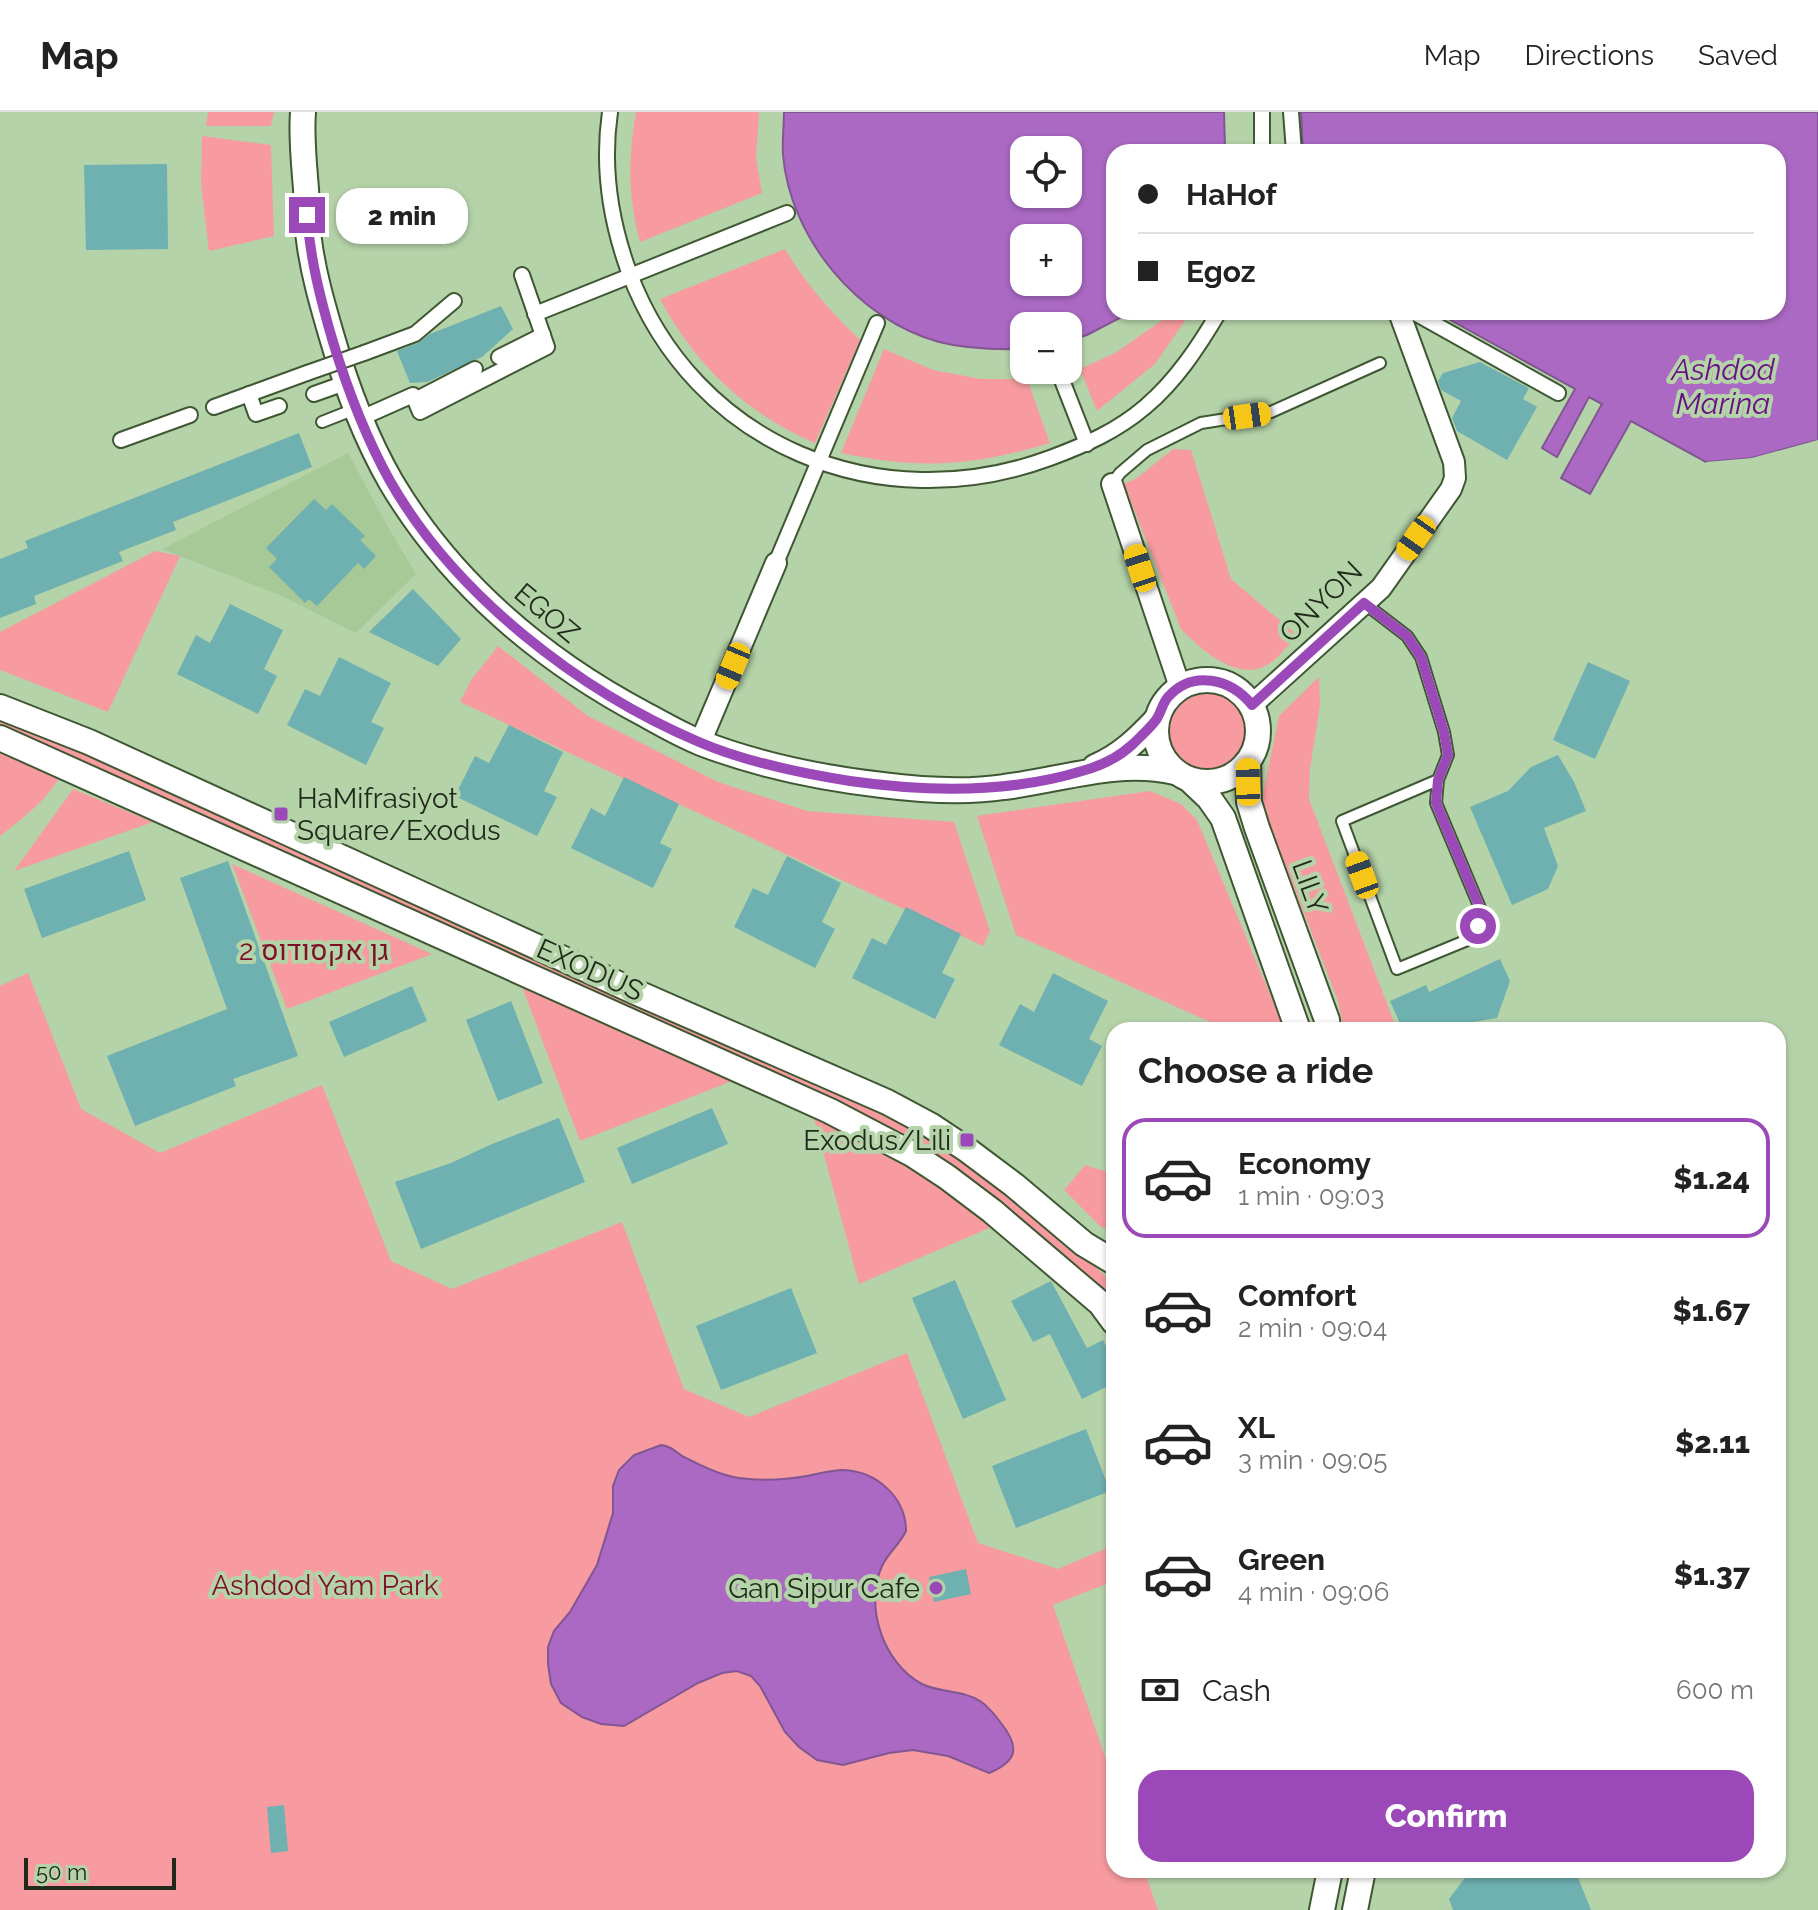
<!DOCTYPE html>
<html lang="en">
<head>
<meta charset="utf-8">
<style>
	:root { --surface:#fff; --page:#f2f2f2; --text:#222; --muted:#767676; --line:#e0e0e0; --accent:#9b49b8 }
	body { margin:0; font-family:Raleway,Heebo,sans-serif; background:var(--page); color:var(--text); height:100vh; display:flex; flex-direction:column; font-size:30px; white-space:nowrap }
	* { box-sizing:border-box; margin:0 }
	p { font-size:26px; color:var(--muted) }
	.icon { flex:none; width:44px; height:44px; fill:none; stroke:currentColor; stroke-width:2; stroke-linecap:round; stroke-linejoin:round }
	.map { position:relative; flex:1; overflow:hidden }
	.details { position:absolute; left:1106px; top:910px; width:680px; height:856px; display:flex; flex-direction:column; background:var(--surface); border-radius:24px; box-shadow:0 2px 6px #0004 }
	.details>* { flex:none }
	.hud { position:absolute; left:1106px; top:32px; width:680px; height:176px; border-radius:24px; box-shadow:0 2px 6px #0004; display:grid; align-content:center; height:176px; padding:0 32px; background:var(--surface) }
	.fabs { position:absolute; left:1010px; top:24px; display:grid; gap:16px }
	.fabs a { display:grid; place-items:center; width:72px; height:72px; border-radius:16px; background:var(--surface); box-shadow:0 2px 6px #0004; font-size:40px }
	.scale { position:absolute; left:24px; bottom:20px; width:152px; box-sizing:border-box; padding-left:8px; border:4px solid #1f2a1a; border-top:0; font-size:22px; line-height:28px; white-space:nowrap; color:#1f2a1a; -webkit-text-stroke:6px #b5d3a8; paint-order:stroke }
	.end { position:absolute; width:36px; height:36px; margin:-18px; border:10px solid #9b49b8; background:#fff; box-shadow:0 0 0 4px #fff }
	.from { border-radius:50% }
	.bubble { position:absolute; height:56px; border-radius:24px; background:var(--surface); box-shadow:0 2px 6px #0004; font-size:26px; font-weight:800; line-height:56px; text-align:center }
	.car { position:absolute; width:24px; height:48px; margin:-24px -12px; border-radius:10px; box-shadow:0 0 6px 2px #0007; background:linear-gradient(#f5c518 24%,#345 0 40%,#f5c518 0 76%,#345 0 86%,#f5c518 0) }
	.hud b { display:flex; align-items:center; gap:28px; height:76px; font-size:30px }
	.hud b+b { border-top:2px solid var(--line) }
	.hud i { width:20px; height:20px; background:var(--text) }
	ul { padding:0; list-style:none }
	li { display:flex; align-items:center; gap:24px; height:120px; margin:0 16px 12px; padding:0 16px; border:4px solid transparent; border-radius:24px }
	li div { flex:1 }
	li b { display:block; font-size:30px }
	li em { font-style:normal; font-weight:800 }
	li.active { border-color:var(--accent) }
	li>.icon { width:72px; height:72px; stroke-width:1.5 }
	h2 { padding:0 32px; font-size:36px; line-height:96px }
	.pay { display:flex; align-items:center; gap:20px; height:88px; padding:0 32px; font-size:30px }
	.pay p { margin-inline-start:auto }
	.primary-button { display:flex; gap:16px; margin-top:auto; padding:16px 32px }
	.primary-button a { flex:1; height:92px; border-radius:24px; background:var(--accent); color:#fff; font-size:32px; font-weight:800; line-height:92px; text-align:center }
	header { display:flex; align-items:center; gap:48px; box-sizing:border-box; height:112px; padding:0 40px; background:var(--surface); border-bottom:2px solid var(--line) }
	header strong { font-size:38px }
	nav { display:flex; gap:44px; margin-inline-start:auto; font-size:28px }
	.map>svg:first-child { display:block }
	.built { fill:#a7c998 }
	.green { fill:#f79ba0 }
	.water { fill:#ab69c4; stroke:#815691; stroke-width:2; fill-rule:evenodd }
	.pier { fill:#b5d3a8 }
	.building { fill:#6fb0b0 }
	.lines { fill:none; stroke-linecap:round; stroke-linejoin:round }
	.service-casing { stroke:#3f5833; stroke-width:14 }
	.pedestrian-casing { stroke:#3f5833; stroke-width:18 }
	.minor-casing { stroke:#3f5833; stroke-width:24 }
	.tertiary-casing { stroke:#3f5833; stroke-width:28 }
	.service { stroke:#fff; stroke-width:10 }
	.pedestrian { stroke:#fff; stroke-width:14 }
	.minor { stroke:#fff; stroke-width:20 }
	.tertiary { stroke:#fff; stroke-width:24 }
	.pedestrian-bridge-casing { stroke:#3f5833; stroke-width:18; stroke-linecap:butt }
	.pedestrian-bridge { stroke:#fff; stroke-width:14 }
	.route { stroke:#9b49b8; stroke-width:10 }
	.poi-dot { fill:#9b49b8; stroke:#b5d3a8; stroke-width:3 }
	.labels { text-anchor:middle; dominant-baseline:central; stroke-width:8; stroke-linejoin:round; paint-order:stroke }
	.street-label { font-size:28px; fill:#1f2a1a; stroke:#b5d3a8 }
	.poi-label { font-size:28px; fill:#1f2a1a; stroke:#b5d3a8; text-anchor:end }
	.park-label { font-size:28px; fill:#7e0f28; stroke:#b5d3a8 }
	.water-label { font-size:30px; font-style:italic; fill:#691184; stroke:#b5d3a8 }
</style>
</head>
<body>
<header>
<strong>Map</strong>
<nav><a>Map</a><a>Directions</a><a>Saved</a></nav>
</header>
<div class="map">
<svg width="1818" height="1798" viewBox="0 0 1818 1798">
	<rect width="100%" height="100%" fill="#b5d3a8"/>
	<path class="built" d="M348,341L384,408L416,462L356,521L282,484L162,437Z"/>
	<g class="green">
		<path d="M208,0H274L271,14H206Z"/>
		<path d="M636,0H759L756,46L762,81L640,130C628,83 628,48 636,0Z"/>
		<path d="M202,24L271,33L274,124L209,139L201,73Z"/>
		<path d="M785,137C806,172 831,200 860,228L815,331C746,301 696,254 660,187Z"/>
		<path d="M1174,200H1191L1155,252L1097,299L1080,257L1115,241Z"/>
		<path d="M884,237L933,258L981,267H1027L1050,331C972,354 920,358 841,341Z"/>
		<path d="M1173,337L1191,338L1231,467L1297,523C1289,532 1280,544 1270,551C1240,573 1200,537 1181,517L1124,372L1137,366Z"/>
		<path d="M155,439L180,444L108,600L0,558V520Z"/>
		<path d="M498,534L588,604L718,670L807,699L954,710L990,819L983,834L460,590L471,568Z"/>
		<path d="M1319,565L1320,593L1310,657L1309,687L1397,918H1344L1338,889L1264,698L1263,682L1279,604Z"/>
		<circle cx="1207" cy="619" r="43"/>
		<path d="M0,602L783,945L959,1045L1079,1140L1114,1172L1108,1183L950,1060L0,618Z"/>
		<path d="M0,639L59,667C44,690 22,707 0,724Z"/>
		<path d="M73,677L153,710L14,759Z"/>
		<path d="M1150,679L1181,692L1197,708L1285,918H1228L1016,823L977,704Z"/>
		<path d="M232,752L432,842L287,897Z"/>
		<path d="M28,861L81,997L160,1041L322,973L391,1149L452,1177L622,1110L684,1277L749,1305L907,1241L978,1431L1058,1457L1114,1433V1469L1053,1493L1114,1671V1758H1144L1158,1798H0V874Z"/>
		<path d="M520,869L737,967L580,1029Z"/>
		<path d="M814,1006L901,1044L994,1114L859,1172Z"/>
		<path d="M1085,1053L1114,1062V1119L1101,1115L1064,1078Z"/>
	</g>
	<g class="water">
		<path d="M784,0H1224L1225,37L1224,40H1114V200H1131L1087,223L1068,229V214H1024V237C995,238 967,237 939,230C858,208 790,126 783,43C782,29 784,14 784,0ZM1024,38H1068V82H1024ZM1024,126H1068V170H1024Z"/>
		<path d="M1301,0H1818V328L1752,346L1706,350L1631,309L1590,382L1561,366L1602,292L1589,285L1557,345L1542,336L1575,277L1436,200H1778V40H1303Z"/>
		<path d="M661,1333C670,1334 675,1339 682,1344C700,1353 719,1363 739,1366C762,1369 784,1368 807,1364C819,1362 830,1358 843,1358C876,1359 906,1385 906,1419C900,1432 888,1441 882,1454C864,1494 883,1551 922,1572C940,1581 963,1578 980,1589C988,1594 995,1603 1001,1611C1020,1635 1018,1649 989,1661L948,1644L913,1638L889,1641L843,1653L817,1648L799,1635L785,1620L760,1574L751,1564L737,1559L722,1561L698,1571L624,1614L601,1612L582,1605L561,1591L551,1572L548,1552V1535L554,1519L570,1500L597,1453L613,1401V1374L619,1358L634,1343Z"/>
	</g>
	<path class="pier" d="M1818,328V332L1753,350L1708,354L1706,350L1752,346Z"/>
	<g class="building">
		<path d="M167,52L168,137L86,138L84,53Z"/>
		<path d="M501,194L513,217L482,245L427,270L410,271L397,239L418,231L430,222Z"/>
		<path d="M1480,250L1529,276L1523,287L1537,295L1507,348L1457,319L1452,306L1461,289L1441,278L1438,269L1443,261Z"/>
		<path d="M299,321L312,355L173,410L176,418L119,440L123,449L34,484L36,492L0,506V447L28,436L25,429Z"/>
		<path d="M314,387L326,398L332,392L365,424L360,428L376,444L364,457L358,451L317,494L309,487L305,491L269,455L277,447L266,436Z"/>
		<path d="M413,477L461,527L438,554L369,520Z"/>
		<path d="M230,492L283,518L264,557L277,564L258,602L177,562L196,523L210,531Z"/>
		<path d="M339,545L391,571L371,610L384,616L366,653L287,613L305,577L320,584Z"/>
		<path d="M1588,550L1630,569L1595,647L1553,628Z"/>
		<path d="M509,613L563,640L544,679L557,685L537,724L455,684L475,644L489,651Z"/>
		<path d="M1558,643L1574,670L1586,699L1544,716L1558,754L1548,777L1512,793L1470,695L1508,679L1531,655Z"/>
		<path d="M624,665L679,692L660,731L672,737L653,776L571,736L591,696L605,704Z"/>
		<path d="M129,739L146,788L42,826L24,777Z"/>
		<path d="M787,744L841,771L822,810L835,817L815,856L734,815L753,776L768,783Z"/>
		<path d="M228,749L298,944L233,967L236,974L135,1014L107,944L227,897L180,766Z"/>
		<path d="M906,795L961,822L942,861L955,867L935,907L852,866L872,826L886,833Z"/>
		<path d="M1500,847L1510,869L1497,906L1474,910L1456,918H1403L1390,889L1426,873L1429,880Z"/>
		<path d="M1053,861L1108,889L1089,927L1102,934L1082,974L999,933L1020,892L1034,900Z"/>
		<path d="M412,874L427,909L344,945L329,910Z"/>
		<path d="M511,889L543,971L498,989L466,908Z"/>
		<path d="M712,996L728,1032L632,1072L617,1036Z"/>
		<path d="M559,1006L585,1070L421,1137L395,1070L451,1051L492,1032Z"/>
		<path d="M955,1168L1006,1288L963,1307L912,1186Z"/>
		<path d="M1051,1169L1087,1236L1103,1228L1114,1251V1271L1082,1287L1050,1222L1033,1230L1011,1189Z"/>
		<path d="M791,1176L817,1241L721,1278L696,1214Z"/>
		<path d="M1086,1317L1110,1379L1016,1416L992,1354Z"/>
		<path d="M966,1457L971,1482L934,1490L929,1465Z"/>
		<path d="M284,1693L288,1739L271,1741L267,1695Z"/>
		<path d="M1471,1758H1575L1591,1798H1453L1449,1787Z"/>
	</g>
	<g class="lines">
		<g class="service-casing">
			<g id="service">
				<path d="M322,310L355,297"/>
				<path d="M1112,372L1120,361L1147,338L1201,311L1271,300L1380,251"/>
				<path d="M1364,491L1407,524L1421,545L1444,620L1448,643L1438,668L1436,691L1480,796L1478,814L1470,827L1397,857L1342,709L1438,668"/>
			</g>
		</g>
		<g class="pedestrian-casing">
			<g id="pedestrian">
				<path d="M610,0C602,55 610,108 629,160C694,334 879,409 1050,346C1085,333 1117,319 1145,295C1176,269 1199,234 1219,200"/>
				<path d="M1262,0V40"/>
				<path d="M1291,0L1294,40"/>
				<path d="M1413,200L1558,281"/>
				<path d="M535,202L787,101"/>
				<path d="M364,241L415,222L454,189"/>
				<path d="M499,245L543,223"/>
				<path d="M1058,258L1087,332"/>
				<path d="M249,282L256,302L279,294"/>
				<path d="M314,282L345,271"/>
				<path d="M415,288L475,257"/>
				<path d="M214,295L307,261"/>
				<path d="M359,307L413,283L420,300L547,235L522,163"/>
				<path d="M121,328L190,303"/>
				<path d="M776,451L877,211"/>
			</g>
		</g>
		<g class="minor-casing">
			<g id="minor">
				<path d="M1112,372L1180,575"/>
				<path d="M1252,593L1381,476L1451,377L1455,366L1454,350L1399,200"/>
				<path d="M700,631L776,451"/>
			</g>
		</g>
		<g class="tertiary-casing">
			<g id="tertiary">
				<path d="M303,0C301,26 304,51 306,77C307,94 306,111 309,128C313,160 322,191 331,222C346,274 364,323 391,370C451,471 542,548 644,602C662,612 681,623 701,631C758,653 822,666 882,673C921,678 965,681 1004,675C1062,668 1117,647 1175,660"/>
				<circle cx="1207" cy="619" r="51"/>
				<path d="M0,595L89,630L640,882L887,990L930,1013L966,1037L1014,1073L1084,1132L1114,1150"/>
				<path d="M0,626L830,999L912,1042L947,1065L992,1099L1100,1191L1114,1210"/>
				<path d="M1248,650L1249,690L1257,716L1327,908L1328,918"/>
				<path d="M1095,655C1121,644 1138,627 1157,607"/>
				<path d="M1190,668L1209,686L1223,706L1298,918"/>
				<path d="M1322,1798L1330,1758"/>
				<path d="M1355,1798L1363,1758"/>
			</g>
		</g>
		<use href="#service" class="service"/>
		<use href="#pedestrian" class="pedestrian"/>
		<use href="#minor" class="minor"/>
		<use href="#tertiary" class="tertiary"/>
		<g class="pedestrian-bridge-casing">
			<path id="pedestrian-bridge" d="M307,261L364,241"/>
		</g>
		<use href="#pedestrian-bridge" class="pedestrian-bridge"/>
	</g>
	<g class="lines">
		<path class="route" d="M307,103C310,147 321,189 333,230C348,279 365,324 390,369C455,483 579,579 699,630C745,650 800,661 850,669C927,680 1007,682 1082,659C1101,654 1119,645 1133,632C1141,624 1150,616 1156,608C1161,601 1162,592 1168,585C1193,557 1231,567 1252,593L1364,491L1407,524L1421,545L1444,620L1448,643L1438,668L1436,691L1480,796L1478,814"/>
	</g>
	<g class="poi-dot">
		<rect x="273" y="694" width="16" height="16" rx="4"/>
		<rect x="959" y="1020" width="16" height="16" rx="4"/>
		<circle cx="936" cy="1476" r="8"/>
	</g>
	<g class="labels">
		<g class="street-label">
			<text transform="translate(1321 490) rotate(-44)">ONYON</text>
			<text transform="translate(547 501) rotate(40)">EGOZ</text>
			<text transform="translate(1310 775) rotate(70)">LILY</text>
			<text transform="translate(590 858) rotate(24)">EXODUS</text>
		</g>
		<g class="poi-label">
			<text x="297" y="686" text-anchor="start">HaMifrasiyot<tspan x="297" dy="32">Square/Exodus</tspan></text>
			<text x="951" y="1028">Exodus/Lili</text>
			<text x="920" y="1476">Gan Sipur Cafe</text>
		</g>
		<g class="park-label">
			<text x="314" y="838">גן אקסודוס 2</text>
			<text x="325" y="1473">Ashdod Yam Park</text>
		</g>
		<g class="water-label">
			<text x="1723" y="257">Ashdod<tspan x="1723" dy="34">Marina</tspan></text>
		</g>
	</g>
</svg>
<div class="fabs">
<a><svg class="icon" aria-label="locate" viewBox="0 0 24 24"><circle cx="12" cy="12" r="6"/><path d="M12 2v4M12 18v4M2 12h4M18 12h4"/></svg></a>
<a>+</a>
<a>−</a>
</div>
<div class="scale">50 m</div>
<i class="end from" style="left:1478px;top:814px"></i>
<i class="end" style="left:307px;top:103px"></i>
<div class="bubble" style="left:336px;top:76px;width:132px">2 min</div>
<i class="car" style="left:1247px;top:304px;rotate:82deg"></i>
<i class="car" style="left:1416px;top:426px;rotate:215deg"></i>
<i class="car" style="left:1140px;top:456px;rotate:342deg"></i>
<i class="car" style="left:733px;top:554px;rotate:203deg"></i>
<i class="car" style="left:1248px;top:670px;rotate:359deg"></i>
<i class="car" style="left:1362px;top:763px;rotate:340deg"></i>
<div class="hud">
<b><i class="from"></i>HaHof</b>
<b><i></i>Egoz</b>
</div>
<section class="details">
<h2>Choose a ride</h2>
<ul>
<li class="active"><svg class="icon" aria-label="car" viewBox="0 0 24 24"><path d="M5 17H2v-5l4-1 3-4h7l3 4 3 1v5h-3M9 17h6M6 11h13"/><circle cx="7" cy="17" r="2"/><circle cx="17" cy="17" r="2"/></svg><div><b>Economy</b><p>1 min · 09:03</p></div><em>$1.24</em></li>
<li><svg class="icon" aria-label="car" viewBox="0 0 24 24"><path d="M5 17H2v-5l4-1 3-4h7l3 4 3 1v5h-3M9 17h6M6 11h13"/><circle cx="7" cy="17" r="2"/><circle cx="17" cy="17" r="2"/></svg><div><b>Comfort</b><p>2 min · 09:04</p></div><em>$1.67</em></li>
<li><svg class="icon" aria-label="car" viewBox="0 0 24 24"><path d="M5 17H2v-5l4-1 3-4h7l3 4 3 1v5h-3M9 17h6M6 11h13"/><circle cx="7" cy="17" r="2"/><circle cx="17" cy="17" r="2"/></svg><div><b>XL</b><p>3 min · 09:05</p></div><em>$2.11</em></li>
<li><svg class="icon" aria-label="car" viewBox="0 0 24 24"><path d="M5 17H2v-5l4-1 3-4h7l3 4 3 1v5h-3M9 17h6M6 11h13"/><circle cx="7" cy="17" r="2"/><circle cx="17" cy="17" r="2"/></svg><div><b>Green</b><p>4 min · 09:06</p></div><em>$1.37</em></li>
</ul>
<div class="pay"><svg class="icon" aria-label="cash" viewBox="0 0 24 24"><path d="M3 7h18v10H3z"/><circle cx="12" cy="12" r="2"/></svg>Cash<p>600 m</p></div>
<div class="primary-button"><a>Confirm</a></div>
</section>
</div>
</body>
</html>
